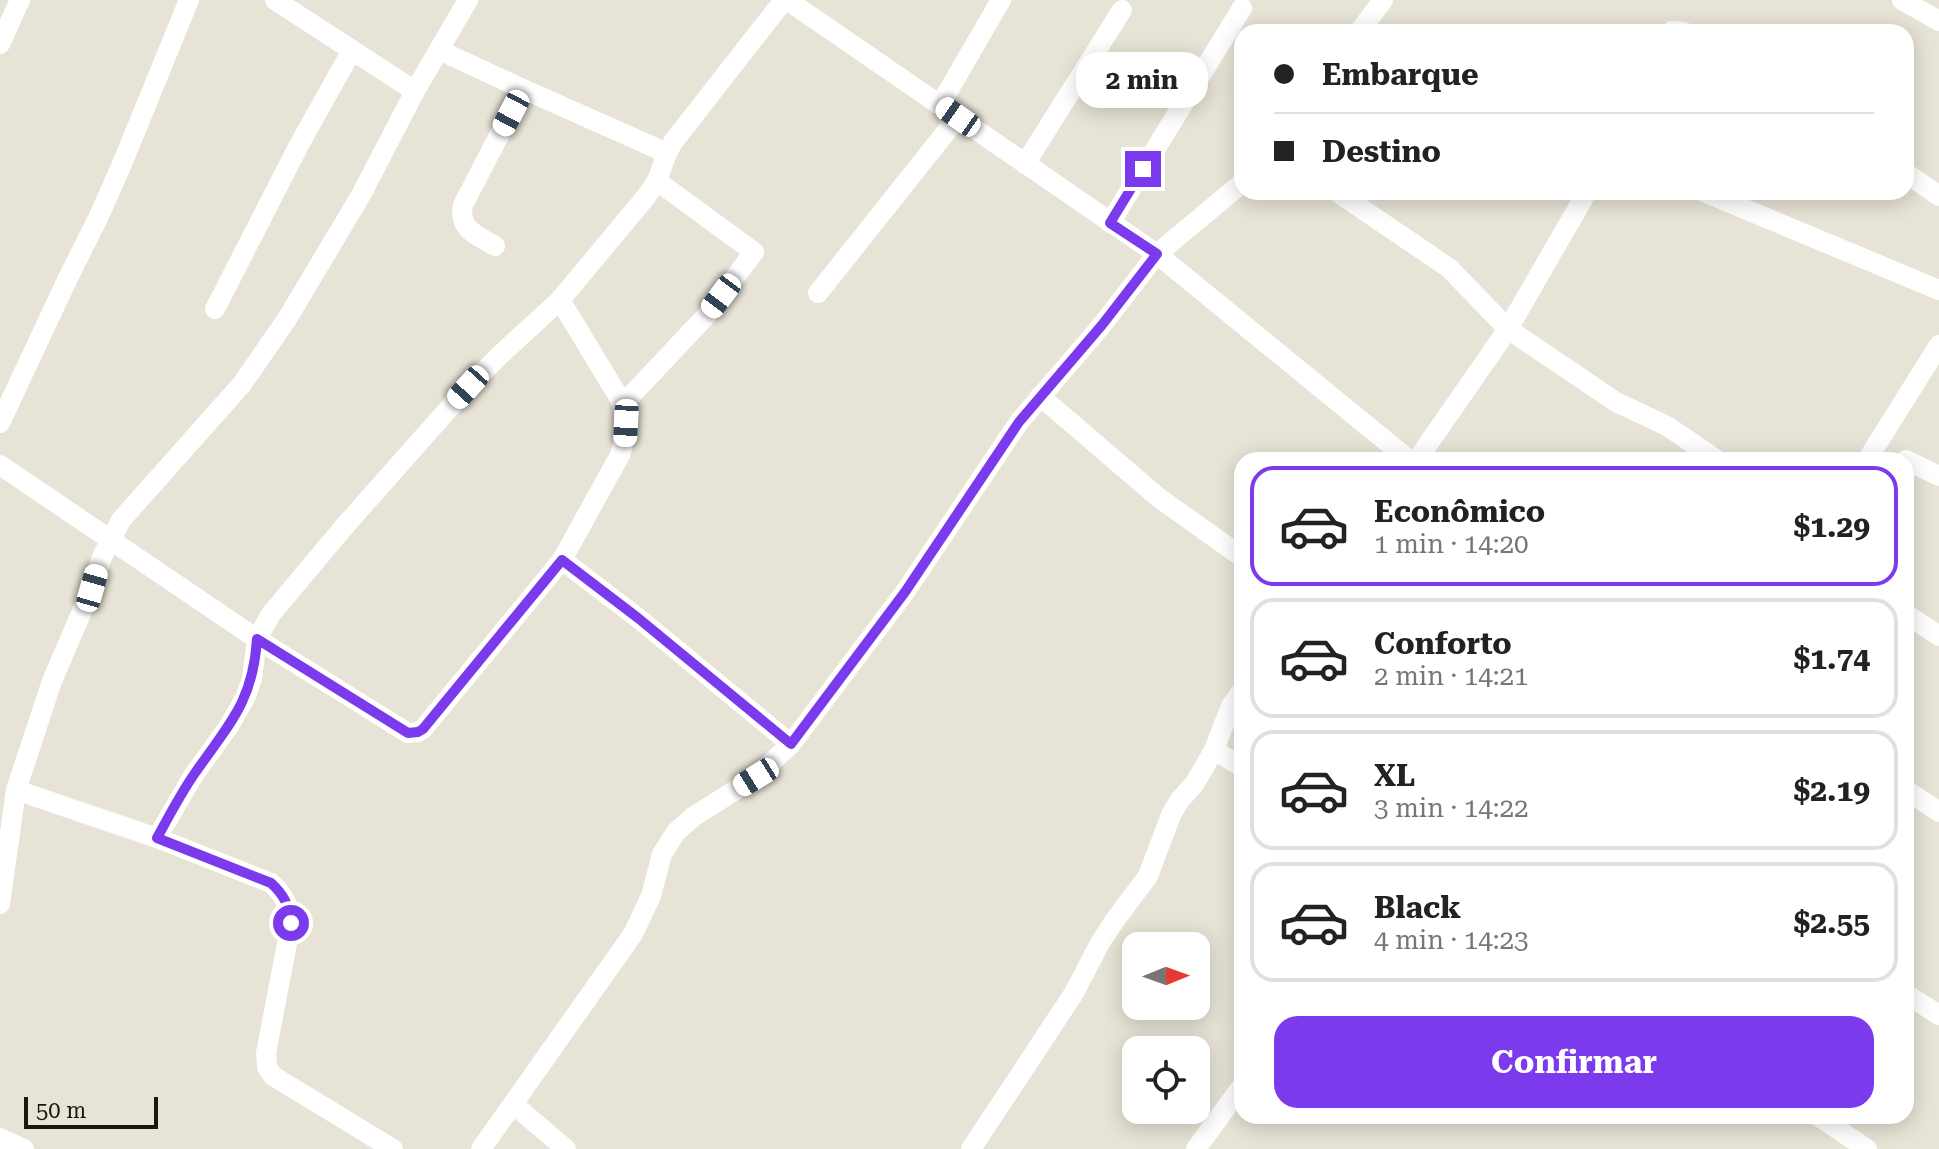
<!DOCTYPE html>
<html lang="pt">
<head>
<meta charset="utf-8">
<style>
	:root { --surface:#fff; --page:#f2f2f2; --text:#222; --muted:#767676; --line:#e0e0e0; --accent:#7c3aed }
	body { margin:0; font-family:"Roboto Serif",serif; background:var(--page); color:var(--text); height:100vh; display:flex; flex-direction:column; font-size:30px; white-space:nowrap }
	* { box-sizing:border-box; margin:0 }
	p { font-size:26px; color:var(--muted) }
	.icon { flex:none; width:44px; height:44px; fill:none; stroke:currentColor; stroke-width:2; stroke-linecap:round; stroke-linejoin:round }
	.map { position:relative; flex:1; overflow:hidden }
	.details { position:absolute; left:1234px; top:452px; width:680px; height:672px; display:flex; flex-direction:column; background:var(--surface); border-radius:24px; box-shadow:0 4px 20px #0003 }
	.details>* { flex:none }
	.guide { position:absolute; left:1234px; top:24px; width:680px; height:176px; border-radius:24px; box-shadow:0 4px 20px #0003; display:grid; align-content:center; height:176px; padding:0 40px; background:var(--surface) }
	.needle { width:52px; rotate:89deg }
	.fabs { position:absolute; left:1122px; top:932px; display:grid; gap:16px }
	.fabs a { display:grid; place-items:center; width:88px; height:88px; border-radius:16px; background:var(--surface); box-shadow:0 4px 20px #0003; font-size:40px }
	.scale { position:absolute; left:24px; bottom:20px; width:134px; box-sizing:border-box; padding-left:8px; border:4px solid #181712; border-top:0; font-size:22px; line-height:28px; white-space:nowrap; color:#181712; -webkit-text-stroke:6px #e7e3d6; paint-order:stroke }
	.end { position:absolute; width:36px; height:36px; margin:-18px; border:10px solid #7c3aed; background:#fff; box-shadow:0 0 0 4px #fff }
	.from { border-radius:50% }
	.bubble { position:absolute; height:56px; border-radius:24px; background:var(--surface); box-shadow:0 4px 20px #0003; font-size:26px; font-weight:700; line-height:56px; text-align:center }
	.car { position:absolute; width:24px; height:48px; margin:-24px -12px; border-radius:10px; box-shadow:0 0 6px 2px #0007; background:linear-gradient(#fff 24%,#345 0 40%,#fff 0 76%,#345 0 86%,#fff 0) }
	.guide b { display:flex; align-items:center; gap:28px; height:76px; font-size:30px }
	.guide b+b { border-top:2px solid var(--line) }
	.guide i { width:20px; height:20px; background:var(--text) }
	ul { padding:14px 0 0; list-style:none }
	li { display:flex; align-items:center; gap:24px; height:120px; margin:0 16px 12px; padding:0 24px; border:4px solid var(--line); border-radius:24px }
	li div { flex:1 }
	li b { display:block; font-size:30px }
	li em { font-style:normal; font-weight:700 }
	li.on { border-color:var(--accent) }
	li>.icon { width:72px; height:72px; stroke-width:1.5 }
	.cta { display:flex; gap:16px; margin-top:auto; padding:16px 40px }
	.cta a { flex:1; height:92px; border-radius:24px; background:var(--accent); color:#fff; font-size:32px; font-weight:700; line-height:92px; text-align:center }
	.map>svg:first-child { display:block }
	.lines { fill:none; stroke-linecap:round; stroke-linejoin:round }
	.minor { stroke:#fff; stroke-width:20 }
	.route { stroke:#7c3aed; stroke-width:10 }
</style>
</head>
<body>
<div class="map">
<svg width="1939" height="1149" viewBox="0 0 1939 1149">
	<rect width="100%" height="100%" fill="#e7e3d6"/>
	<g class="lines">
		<g class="minor">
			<path d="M275,0L415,91"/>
			<path d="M787,0L1157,254L1409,460"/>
			<path d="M1902,0L1939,21"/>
			<path d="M1359,32L1383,0"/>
			<path d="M1671,32L1672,31L1684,32"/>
			<path d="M0,44L20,0"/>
			<path d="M439,50L523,89L667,153"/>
			<path d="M940,105L1001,0"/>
			<path d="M1025,164L1122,10"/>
			<path d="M1906,173L1939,196"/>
			<path d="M1337,192L1449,268L1508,329L1616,402L1667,426L1717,460"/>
			<path d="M1704,192L1939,290"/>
			<path d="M1110,223L1242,8"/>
			<path d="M495,246C477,235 458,230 463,205L523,89"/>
			<path d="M818,293L958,117"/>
			<path d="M215,309L299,145L352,50"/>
			<path d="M1040,396L1159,498L1242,557"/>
			<path d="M623,404L705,317L754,252L657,181"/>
			<path d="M0,423L68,278L99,216L122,164L189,0"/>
			<path d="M1417,460L1508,329L1587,192"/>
			<path d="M1867,460L1939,345"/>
			<path d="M1906,460L1939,476"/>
			<path d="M0,465L257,639L408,733L418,732L423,729L562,560L620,455C626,437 625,422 623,404L560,300"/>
			<path d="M562,560L638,618L791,744"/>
			<path d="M1906,614L1939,636"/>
			<path d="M1214,750L1242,767"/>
			<path d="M16,790L157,838L271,883C284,895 289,905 291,923L266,1053L267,1067L273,1076L393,1149"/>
			<path d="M1906,790L1939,812"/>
			<path d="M157,838L193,776L229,726L245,698L252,679L257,639L271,614L343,528L468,387L500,355L560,300L645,198L657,181L667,153L673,142L784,0"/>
			<path d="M0,904L16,790L52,681L92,588L102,557L121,520L242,384L287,319L361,195L415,91L468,0"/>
			<path d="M1906,994L1939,1015"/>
			<path d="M513,1104L566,1149"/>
			<path d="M1818,1116L1867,1149"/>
			<path d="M0,1138L24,1149"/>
			<path d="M481,1149L633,934L651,896L662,854L676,832L693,817L756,777L791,744L905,592L1019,422L1102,325L1157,254L1242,183"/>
			<path d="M971,1149L1074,993L1100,943L1115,920L1148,876L1171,815L1179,801L1195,783L1214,750L1231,706L1242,691"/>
			<path d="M1196,1149L1242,1086"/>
		</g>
	</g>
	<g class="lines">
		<path class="route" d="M291,923C289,905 284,895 271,883L157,838C169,816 181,793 195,773C229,724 253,702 257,639L408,733L418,732L423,729L562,560L638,618L791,744L905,592L1019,422L1102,325L1157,254L1110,223L1143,169"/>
	</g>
</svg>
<div class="fabs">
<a><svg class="needle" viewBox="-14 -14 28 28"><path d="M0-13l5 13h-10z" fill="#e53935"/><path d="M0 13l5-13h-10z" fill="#767676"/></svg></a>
<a><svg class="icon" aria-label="locate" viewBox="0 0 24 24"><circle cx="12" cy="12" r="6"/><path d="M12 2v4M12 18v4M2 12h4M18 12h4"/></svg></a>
</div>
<div class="scale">50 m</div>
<i class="end from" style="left:291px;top:923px"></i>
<i class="end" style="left:1143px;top:169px"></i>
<div class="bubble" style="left:1076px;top:52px;width:132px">2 min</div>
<i class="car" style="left:511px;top:113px;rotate:208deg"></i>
<i class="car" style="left:958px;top:117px;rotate:305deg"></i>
<i class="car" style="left:721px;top:296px;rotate:217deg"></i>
<i class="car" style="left:468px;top:387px;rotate:222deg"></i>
<i class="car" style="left:626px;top:423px;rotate:183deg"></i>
<i class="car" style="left:92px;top:588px;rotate:16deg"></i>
<i class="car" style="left:756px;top:777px;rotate:238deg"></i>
<div class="guide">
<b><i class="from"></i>Embarque</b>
<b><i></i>Destino</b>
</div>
<section class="details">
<ul>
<li class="on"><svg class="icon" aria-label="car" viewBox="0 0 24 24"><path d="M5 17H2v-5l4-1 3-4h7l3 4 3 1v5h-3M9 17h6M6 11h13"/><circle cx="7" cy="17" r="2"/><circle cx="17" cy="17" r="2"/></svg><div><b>Econômico</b><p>1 min · 14:20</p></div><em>$1.29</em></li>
<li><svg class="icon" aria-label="car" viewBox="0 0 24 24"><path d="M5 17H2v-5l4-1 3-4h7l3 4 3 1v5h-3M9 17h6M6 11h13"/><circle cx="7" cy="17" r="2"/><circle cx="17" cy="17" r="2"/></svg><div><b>Conforto</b><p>2 min · 14:21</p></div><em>$1.74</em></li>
<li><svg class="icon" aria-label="car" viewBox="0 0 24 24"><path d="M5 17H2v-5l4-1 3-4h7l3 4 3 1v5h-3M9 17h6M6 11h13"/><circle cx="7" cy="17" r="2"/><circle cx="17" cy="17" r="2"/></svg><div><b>XL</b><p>3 min · 14:22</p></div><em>$2.19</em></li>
<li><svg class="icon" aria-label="car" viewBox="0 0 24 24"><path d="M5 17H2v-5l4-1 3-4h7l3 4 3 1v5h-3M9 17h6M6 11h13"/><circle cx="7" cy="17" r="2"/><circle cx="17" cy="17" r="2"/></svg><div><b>Black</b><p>4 min · 14:23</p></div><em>$2.55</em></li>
</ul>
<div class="cta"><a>Confirmar</a></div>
</section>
</div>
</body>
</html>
